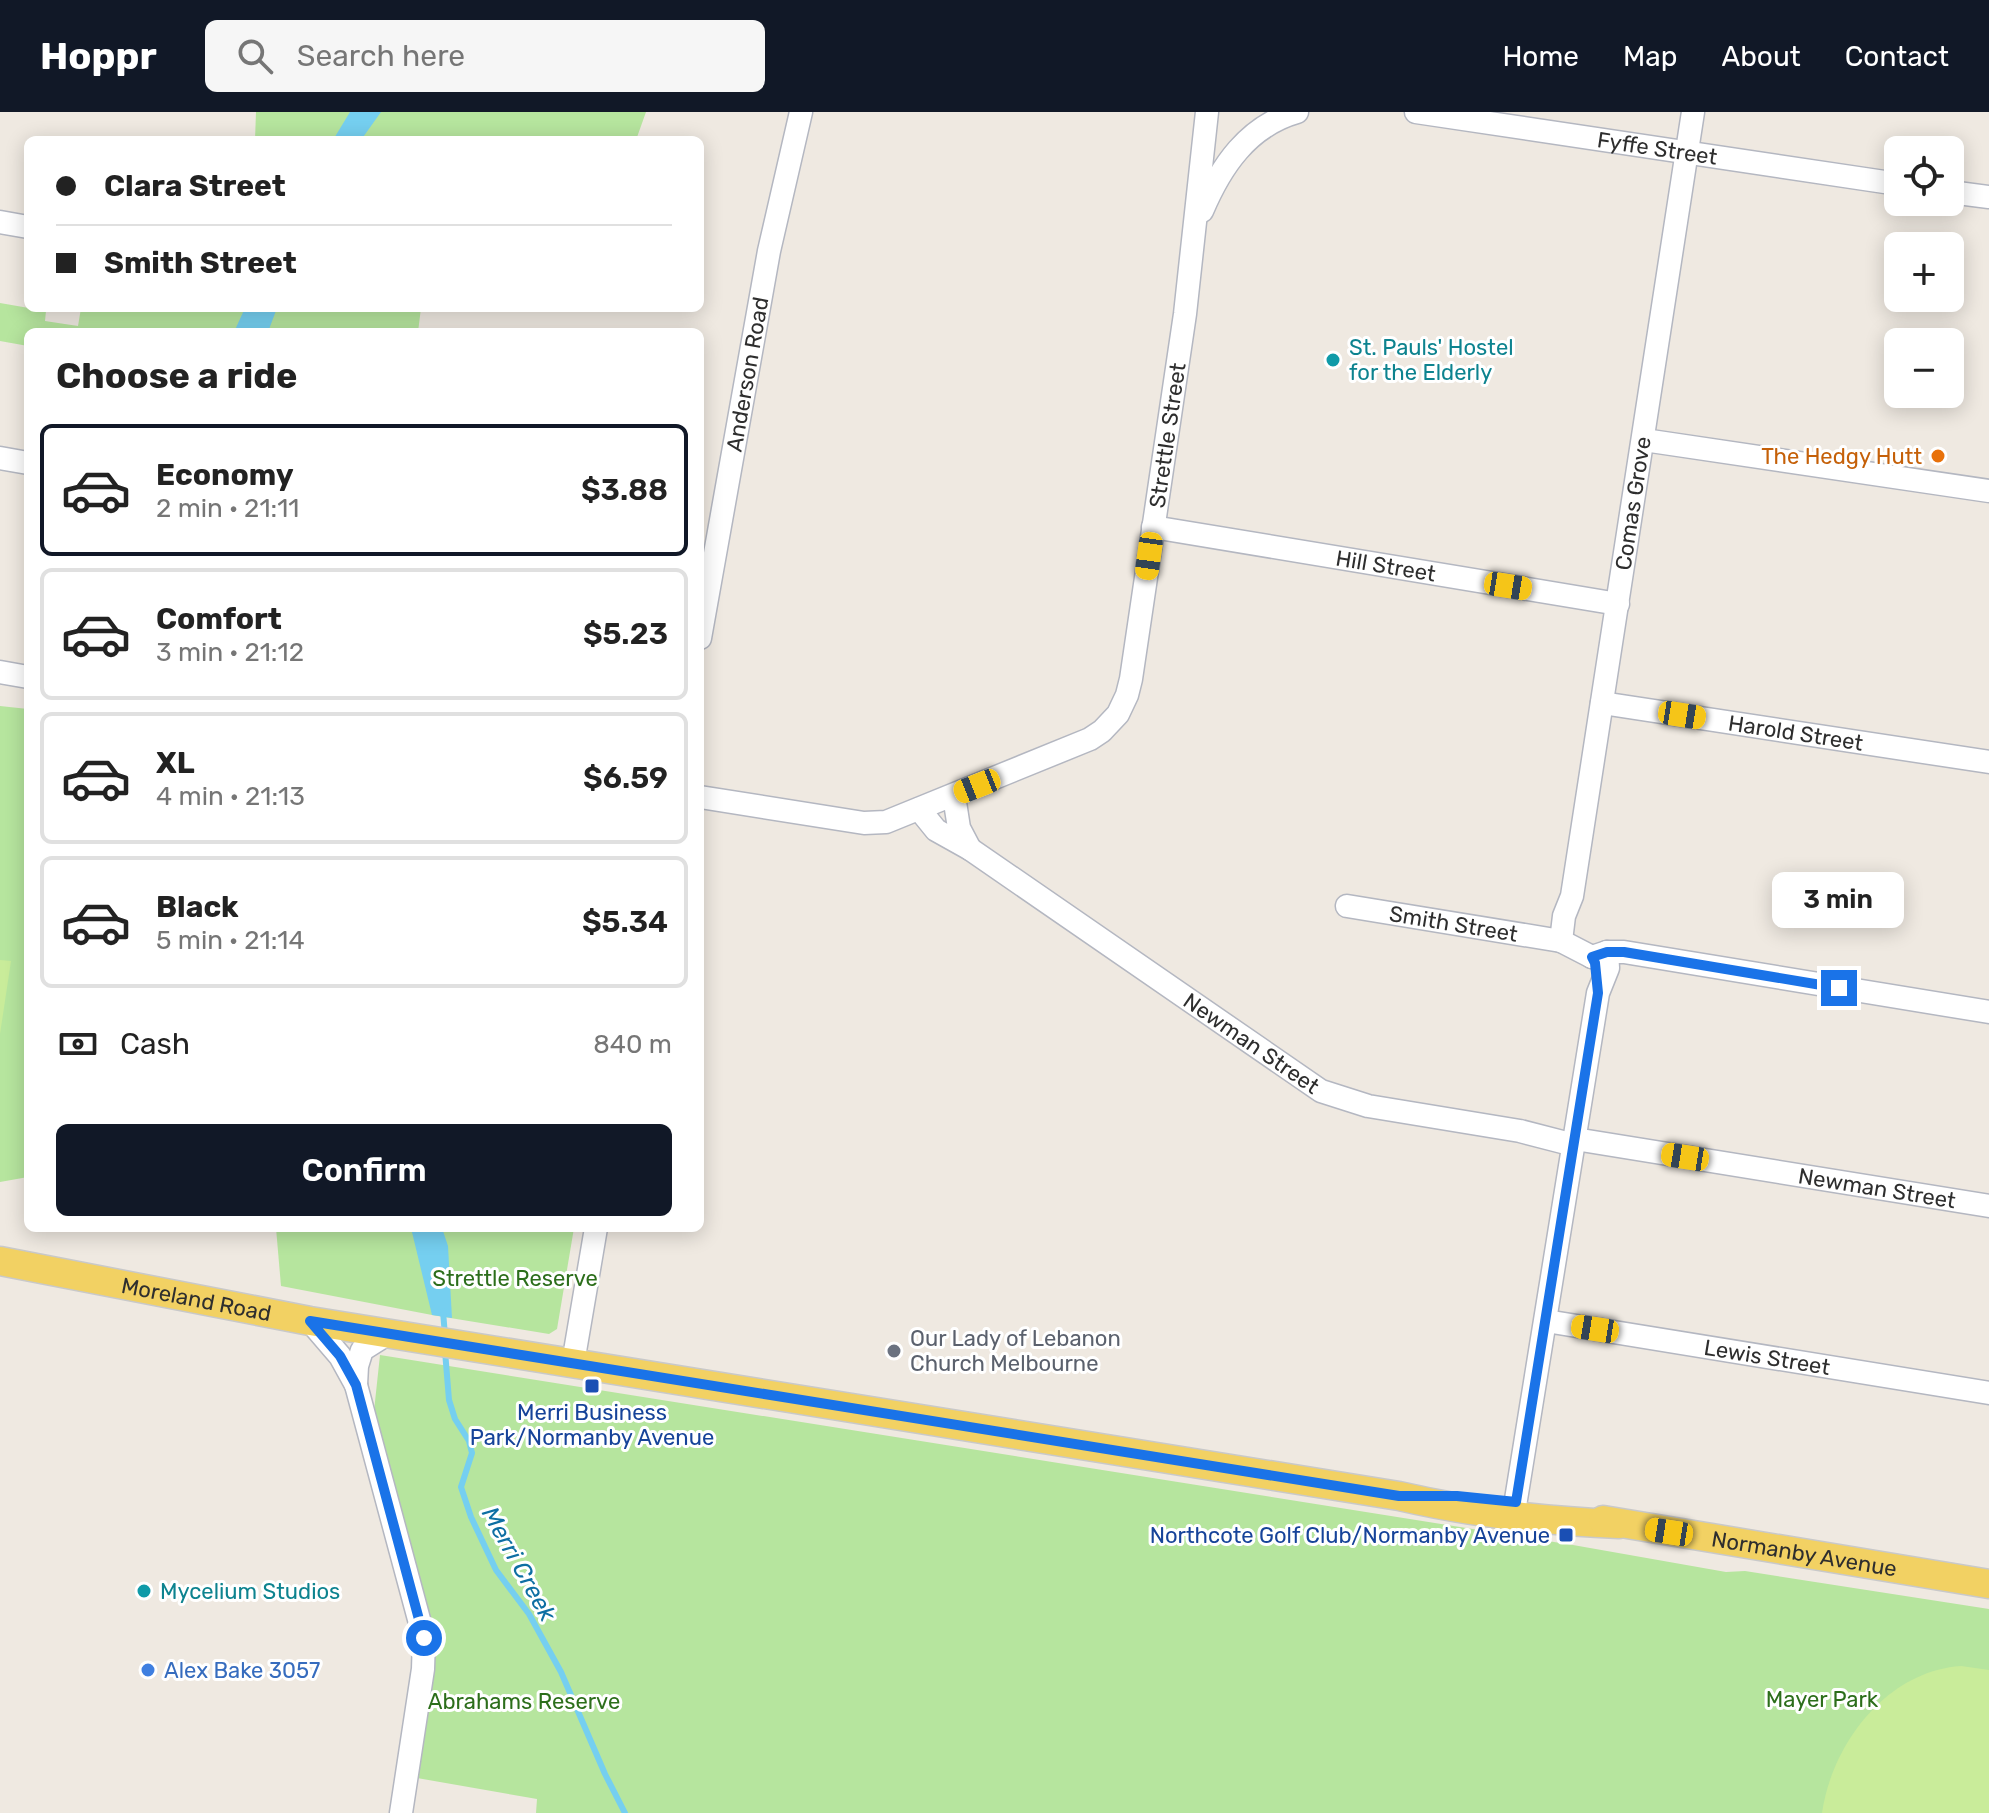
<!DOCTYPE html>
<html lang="en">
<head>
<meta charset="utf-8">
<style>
	:root { --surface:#fff; --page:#f6f6f6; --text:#222; --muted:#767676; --line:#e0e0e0; --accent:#111827 }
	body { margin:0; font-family:Rubik,sans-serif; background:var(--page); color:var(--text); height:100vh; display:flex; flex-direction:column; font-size:30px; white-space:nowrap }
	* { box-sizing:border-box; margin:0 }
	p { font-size:26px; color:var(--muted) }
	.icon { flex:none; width:44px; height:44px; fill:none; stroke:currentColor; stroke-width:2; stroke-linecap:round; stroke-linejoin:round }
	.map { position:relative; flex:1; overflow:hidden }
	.sheet { position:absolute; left:24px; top:216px; width:680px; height:904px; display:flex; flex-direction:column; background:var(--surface); border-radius:12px; box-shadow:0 4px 20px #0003 }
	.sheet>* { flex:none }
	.guide { position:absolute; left:24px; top:24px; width:680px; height:176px; border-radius:12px; box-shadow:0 4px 20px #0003; display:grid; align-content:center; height:176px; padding:0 32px; background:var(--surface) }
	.fabs { position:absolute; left:1884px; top:24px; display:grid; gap:16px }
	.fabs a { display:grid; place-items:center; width:80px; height:80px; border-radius:12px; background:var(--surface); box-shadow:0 4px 20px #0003; font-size:40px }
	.end { position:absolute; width:36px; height:36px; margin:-18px; border:10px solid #1a73e8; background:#fff; box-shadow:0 0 0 4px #fff }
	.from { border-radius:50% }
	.bubble { position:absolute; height:56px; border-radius:12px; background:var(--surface); box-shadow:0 4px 20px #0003; font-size:26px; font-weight:600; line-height:56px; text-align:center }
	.car { position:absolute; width:24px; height:48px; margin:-24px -12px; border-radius:10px; box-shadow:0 0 6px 2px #0007; background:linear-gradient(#f5c518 24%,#345 0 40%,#f5c518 0 76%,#345 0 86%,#f5c518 0) }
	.guide b { display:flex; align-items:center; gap:28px; height:76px; font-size:30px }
	.guide b+b { border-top:2px solid var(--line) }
	.guide i { width:20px; height:20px; background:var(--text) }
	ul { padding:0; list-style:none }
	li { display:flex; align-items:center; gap:24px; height:132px; margin:0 16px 12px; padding:0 16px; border:4px solid var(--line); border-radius:12px }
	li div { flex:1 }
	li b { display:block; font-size:30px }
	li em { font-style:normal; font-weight:600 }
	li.current { border-color:var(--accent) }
	li>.icon { width:72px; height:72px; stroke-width:1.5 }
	h2 { padding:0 32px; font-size:36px; line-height:96px }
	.pay { display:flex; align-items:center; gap:20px; height:88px; padding:0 32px; font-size:30px }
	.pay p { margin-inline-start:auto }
	.button { display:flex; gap:16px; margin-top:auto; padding:16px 32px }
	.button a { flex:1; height:92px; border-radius:12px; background:var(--accent); color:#fff; font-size:32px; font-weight:600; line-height:92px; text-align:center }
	header { display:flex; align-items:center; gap:48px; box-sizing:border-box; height:112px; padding:0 40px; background:var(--accent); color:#fff }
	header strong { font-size:38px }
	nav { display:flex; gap:44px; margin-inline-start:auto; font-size:28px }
	.search { width:560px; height:72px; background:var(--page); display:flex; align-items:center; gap:20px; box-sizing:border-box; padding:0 28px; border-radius:12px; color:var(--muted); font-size:30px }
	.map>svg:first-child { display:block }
	.green { fill:#b6e59e }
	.pitch { fill:#c9ec9a }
	.water { fill:#75cff0 }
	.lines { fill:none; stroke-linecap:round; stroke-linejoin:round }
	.stream { stroke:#75cff0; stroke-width:6 }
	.minor-casing { stroke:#b4b7c1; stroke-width:25 }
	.major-casing { stroke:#c9c9c9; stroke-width:31 }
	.minor { stroke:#fff; stroke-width:22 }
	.major { stroke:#f2d163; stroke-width:28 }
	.route { stroke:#1a73e8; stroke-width:10 }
	.culture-dot { fill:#0f9aa8; stroke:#fff; stroke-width:3 }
	.food-dot { fill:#e8710a; stroke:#fff; stroke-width:3 }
	.worship-dot { fill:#6b7280; stroke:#fff; stroke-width:3 }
	.transit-dot { fill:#1a4fb4; stroke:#fff; stroke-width:3 }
	.shop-dot { fill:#3f7fe0; stroke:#fff; stroke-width:3 }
	.labels { text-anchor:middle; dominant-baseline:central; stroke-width:6; stroke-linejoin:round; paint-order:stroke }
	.street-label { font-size:22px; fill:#2e2e2e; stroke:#fff }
	.culture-label { font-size:22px; fill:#0d838f; stroke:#fff; text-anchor:start }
	.food-label { font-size:22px; fill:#c56008; stroke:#fff; text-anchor:end }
	.park-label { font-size:22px; fill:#2c6e1b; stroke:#fff }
	.worship-label { font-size:22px; fill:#5b616d; stroke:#fff; text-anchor:start }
	.transit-label { font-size:22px; fill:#164399; stroke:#fff }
	.shop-label { font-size:22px; fill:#366cbe; stroke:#fff; text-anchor:start }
	.water-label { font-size:24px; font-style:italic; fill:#0d6fa3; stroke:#fff }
</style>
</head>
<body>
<header>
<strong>Hoppr</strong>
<div class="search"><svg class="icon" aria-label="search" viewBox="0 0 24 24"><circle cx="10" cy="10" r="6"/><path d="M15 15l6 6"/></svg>Search here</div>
<nav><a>Home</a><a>Map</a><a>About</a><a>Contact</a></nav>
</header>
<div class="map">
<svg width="1989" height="1701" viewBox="0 0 1989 1701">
	<rect width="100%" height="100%" fill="#efe9e1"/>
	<g class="green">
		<path d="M256,0H646L636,28H255Z"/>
		<path d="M0,191L46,199L45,209L78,214L81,196H421L418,220H28V234L0,229Z"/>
		<path d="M0,594L28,597V1065L0,1070Z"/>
		<path d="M276,1116H574L557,1217L549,1222L432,1203L281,1174Z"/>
		<path d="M380,1243L1573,1433L1726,1460L1745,1459L1989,1497V1701H536L537,1687L417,1666L433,1519L374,1299Z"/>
	</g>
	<g class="pitch">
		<path d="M0,848L11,849L0,922Z"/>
		<path d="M1961,1554L1989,1558V1701H1822C1832,1631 1887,1559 1961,1554Z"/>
	</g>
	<g class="water">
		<path d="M350,0H381L361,28H333Z"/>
		<path d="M245,196H277L268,220H234Z"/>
		<path d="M411,1116H442L448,1134L452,1206L432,1203Z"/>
	</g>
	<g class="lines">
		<g class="stream">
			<path d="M443,1199L445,1224"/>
			<path d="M445,1239L449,1288L455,1307L469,1329L472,1341L461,1375L471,1405L496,1458L529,1502L561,1560L605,1662L625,1701"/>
		</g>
		<g class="minor-casing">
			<g id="minor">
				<path id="s1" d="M1416,0L1898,72"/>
				<path d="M1950,80L1989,85"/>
				<path d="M1202,99C1221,54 1248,14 1297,0"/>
				<path d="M0,110L28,115"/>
				<path d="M1644,328L1989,379"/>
				<path d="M0,346L28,351"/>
				<path id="s2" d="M1153,415L1618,492"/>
				<path id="s3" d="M700,526L769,139L801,0"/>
				<path d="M0,560L28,565"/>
				<path id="s4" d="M1602,591L1989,650"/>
				<path d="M954,684L959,716L970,737"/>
				<path id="s5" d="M700,685L864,711L886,710L1090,627L1102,619L1118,602L1127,583L1131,567L1185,202L1207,0"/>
				<path id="s6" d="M919,697L936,718L970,737L1321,979L1368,994L1520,1019L1574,1033"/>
				<path id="s7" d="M1347,794L1561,829L1592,845"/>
				<path id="s8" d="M1561,829L1564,804L1572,784L1693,0"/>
				<path d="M1592,845L1607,840H1624L1989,900"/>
				<path id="s9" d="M1575,1027L1989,1094"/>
				<path d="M310,1209L340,1244L356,1273L424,1526L423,1557L401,1701"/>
				<path id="s10" d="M1546,1209L1989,1281"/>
				<path d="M573,1251L596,1116"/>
				<path d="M356,1273L357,1254L362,1238L389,1221"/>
				<path d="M1513,1406L1598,881L1608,856L1607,840"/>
			</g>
		</g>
		<g class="major-casing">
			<g id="major">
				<path id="s11" d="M0,1149L310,1209L1399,1384C1472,1401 1544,1409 1619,1412"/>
				<path id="s12" d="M1603,1408L1989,1472"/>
			</g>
		</g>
		<use href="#minor" class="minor"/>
		<use href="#major" class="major"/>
	</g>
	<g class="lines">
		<path class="route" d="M424,1526L356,1273L340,1244L310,1209L1399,1384H1457L1516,1390L1598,881L1595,851L1592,845L1607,840H1624L1839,876"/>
	</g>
	<g class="culture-dot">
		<circle cx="1333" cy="248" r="8"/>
		<circle cx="144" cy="1479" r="8"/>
	</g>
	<circle class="food-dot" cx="1938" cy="344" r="8"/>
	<circle class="worship-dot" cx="894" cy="1239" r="8"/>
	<g class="transit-dot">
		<rect x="584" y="1266" width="16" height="16" rx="4"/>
		<rect x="1558" y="1415" width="16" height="16" rx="4"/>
	</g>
	<circle class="shop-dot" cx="148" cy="1558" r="8"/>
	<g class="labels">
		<g class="street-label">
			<text stroke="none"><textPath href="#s1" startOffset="244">Fyffe Street</textPath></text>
			<text stroke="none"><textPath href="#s3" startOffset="268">Anderson Road</textPath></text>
			<text stroke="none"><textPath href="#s5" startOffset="730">Strettle Street</textPath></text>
			<text stroke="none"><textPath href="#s8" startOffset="444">Comas Grove</textPath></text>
			<text stroke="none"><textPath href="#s2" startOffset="236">Hill Street</textPath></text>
			<text stroke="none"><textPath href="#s4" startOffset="196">Harold Street</textPath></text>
			<text stroke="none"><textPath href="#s7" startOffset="108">Smith Street</textPath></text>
			<text stroke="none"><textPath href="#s6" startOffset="408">Newman Street</textPath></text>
			<text stroke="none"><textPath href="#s9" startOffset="306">Newman Street</textPath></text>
			<text stroke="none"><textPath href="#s11" startOffset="200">Moreland Road</textPath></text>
			<text stroke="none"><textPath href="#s10" startOffset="224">Lewis Street</textPath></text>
			<text stroke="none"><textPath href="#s12" startOffset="204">Normanby Avenue</textPath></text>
		</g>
		<g class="culture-label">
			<text x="1349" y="235">St. Pauls' Hostel<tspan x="1349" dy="25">for the Elderly</tspan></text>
			<text x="160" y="1479">Mycelium Studios</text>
		</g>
		<g class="food-label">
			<text x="1922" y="344">The Hedgy Hutt</text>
		</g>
		<g class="park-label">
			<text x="515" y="1166">Strettle Reserve</text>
			<text x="1822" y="1587">Mayer Park</text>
			<text x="524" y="1589">Abrahams Reserve</text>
		</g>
		<g class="worship-label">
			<text x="910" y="1226">Our Lady of Lebanon<tspan x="910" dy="25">Church Melbourne</tspan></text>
		</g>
		<g class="transit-label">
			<text x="592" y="1300">Merri Business<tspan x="592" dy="25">Park/Normanby Avenue</tspan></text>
			<text x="1550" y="1423" text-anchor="end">Northcote Golf Club/Normanby Avenue</text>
		</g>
		<g class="shop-label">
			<text x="164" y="1558">Alex Bake 3057</text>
		</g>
		<g class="water-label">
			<text transform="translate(519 1452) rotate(61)">Merri Creek</text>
		</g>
	</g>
</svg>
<div class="fabs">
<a><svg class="icon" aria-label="locate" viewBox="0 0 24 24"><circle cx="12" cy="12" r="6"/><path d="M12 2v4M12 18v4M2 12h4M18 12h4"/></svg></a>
<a>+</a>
<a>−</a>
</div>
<i class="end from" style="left:424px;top:1526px"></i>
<i class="end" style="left:1839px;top:876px"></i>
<div class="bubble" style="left:1772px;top:760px;width:132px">3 min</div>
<i class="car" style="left:1149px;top:444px;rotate:188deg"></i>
<i class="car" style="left:1508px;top:474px;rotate:99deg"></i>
<i class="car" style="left:1682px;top:603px;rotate:99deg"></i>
<i class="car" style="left:977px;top:674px;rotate:248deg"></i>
<i class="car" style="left:1685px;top:1045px;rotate:279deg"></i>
<i class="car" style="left:1595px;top:1217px;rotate:279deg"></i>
<i class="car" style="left:1669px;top:1420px;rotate:279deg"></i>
<div class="guide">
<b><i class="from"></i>Clara Street</b>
<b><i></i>Smith Street</b>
</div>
<section class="sheet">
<h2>Choose a ride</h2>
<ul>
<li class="current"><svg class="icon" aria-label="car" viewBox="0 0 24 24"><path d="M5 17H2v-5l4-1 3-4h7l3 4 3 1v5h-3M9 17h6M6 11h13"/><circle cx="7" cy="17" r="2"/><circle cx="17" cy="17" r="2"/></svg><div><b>Economy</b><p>2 min · 21:11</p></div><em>$3.88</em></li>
<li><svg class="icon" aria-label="car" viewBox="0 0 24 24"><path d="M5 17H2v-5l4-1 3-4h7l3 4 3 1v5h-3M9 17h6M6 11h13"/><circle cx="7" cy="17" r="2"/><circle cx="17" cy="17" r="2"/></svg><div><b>Comfort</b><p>3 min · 21:12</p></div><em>$5.23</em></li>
<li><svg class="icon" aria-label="car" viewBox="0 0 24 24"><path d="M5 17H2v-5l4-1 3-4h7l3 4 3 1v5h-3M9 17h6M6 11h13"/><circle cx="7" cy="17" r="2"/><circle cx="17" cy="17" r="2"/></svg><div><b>XL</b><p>4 min · 21:13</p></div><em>$6.59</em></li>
<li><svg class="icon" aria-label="car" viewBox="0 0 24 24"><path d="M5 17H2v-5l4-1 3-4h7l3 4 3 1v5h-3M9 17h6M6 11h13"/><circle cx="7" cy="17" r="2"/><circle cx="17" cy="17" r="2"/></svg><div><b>Black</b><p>5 min · 21:14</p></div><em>$5.34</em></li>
</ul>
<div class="pay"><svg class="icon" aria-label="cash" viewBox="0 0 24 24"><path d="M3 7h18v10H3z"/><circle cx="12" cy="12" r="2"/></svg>Cash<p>840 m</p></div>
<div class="button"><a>Confirm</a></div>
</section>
</div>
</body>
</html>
